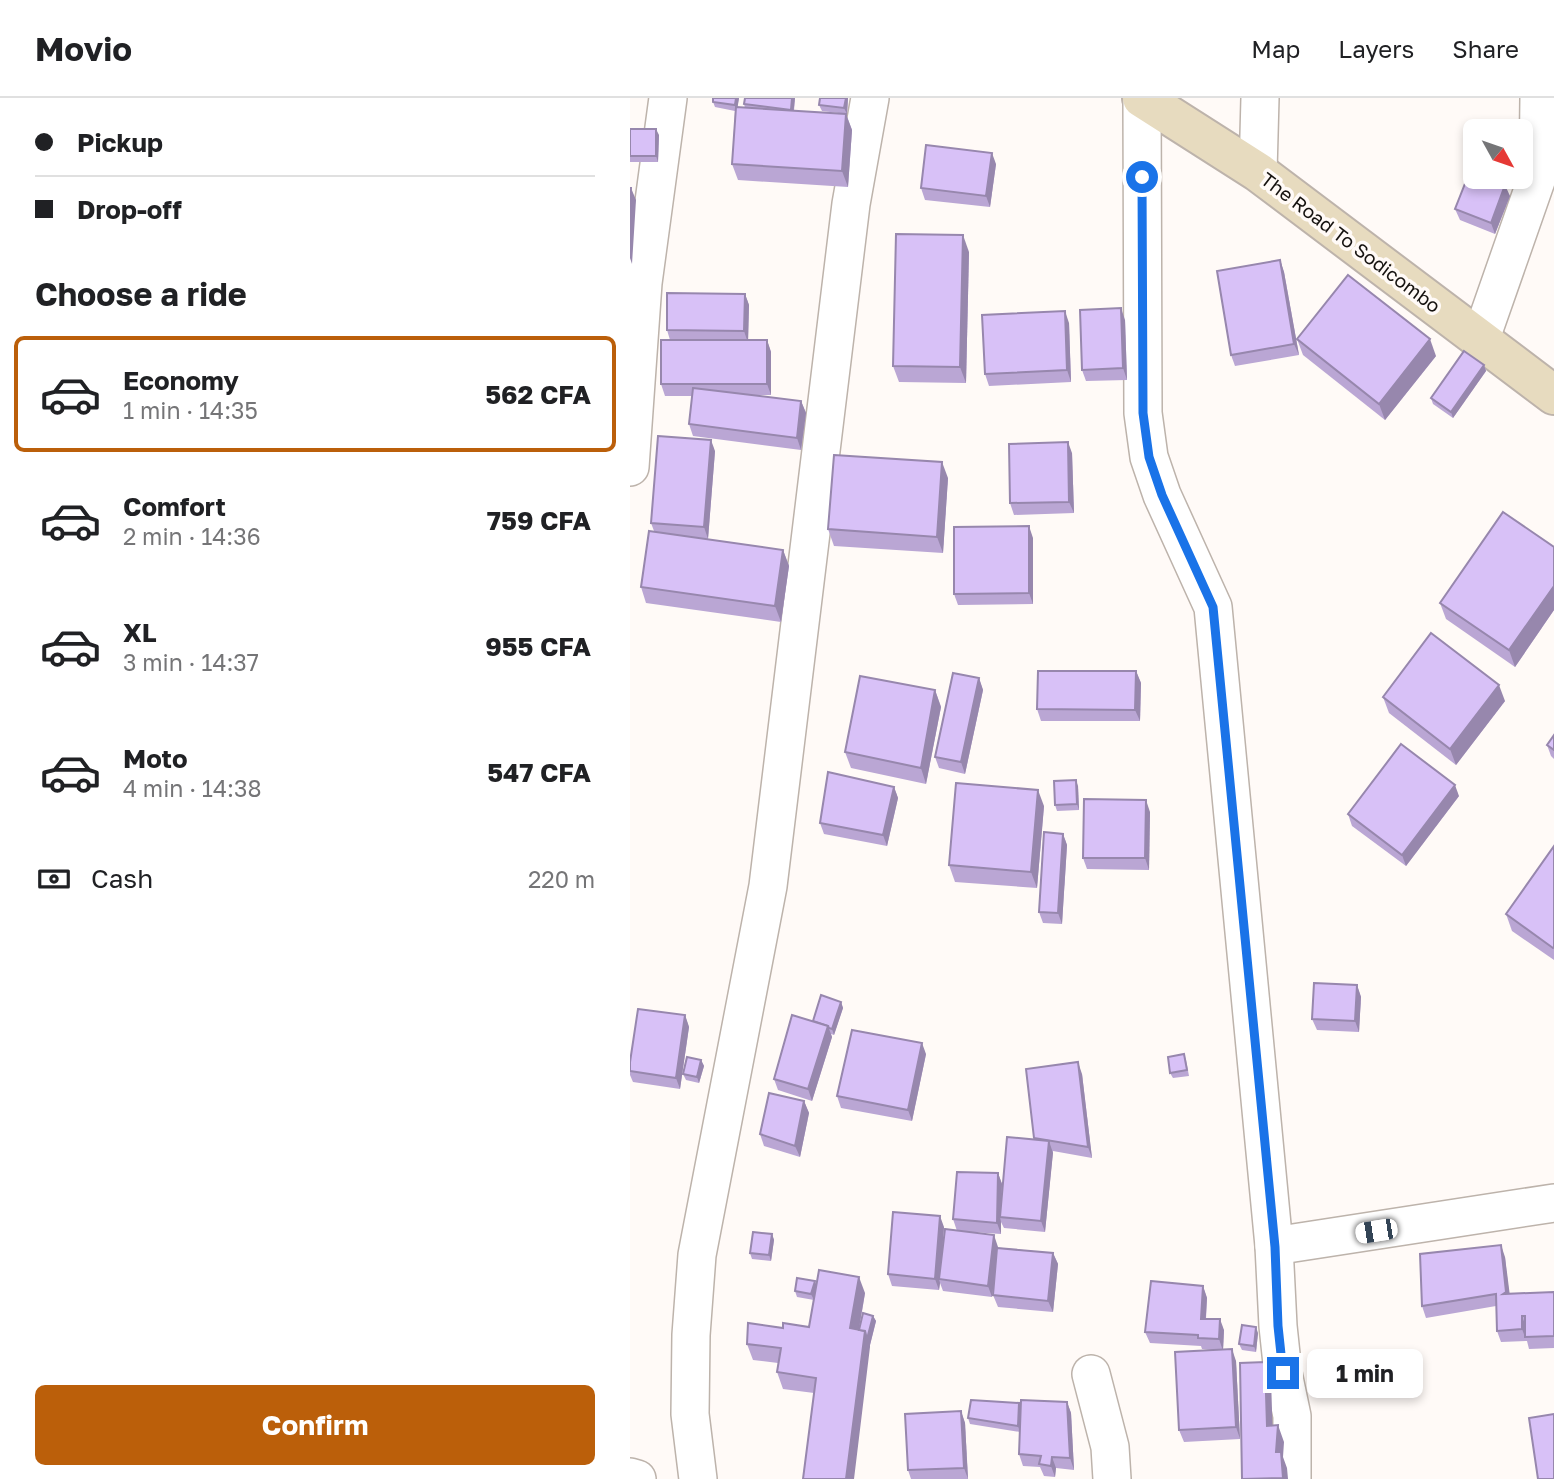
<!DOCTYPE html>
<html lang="en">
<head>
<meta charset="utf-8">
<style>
	:root { --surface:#fff; --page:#f6f6f6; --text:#202124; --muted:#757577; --line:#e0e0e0; --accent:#bb5f0a }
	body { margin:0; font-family:"Golos Text",sans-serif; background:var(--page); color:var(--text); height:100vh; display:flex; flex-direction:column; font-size:26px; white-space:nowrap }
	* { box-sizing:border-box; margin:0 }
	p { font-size:23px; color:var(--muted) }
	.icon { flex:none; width:38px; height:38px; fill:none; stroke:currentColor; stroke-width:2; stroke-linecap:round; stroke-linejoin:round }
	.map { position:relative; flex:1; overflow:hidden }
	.drawer { display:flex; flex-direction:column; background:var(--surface); width:630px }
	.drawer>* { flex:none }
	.hud { display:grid; align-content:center; height:154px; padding:0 35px; background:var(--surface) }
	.needle { width:46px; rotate:130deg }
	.fabs { position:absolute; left:833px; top:21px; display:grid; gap:14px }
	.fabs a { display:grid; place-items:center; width:70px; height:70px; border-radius:10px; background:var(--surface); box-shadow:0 4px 10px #0003; font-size:35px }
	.end { position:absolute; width:32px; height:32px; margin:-16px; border:9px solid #1a73e8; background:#fff; box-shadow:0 0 0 4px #fff }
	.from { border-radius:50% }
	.bubble { position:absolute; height:49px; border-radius:10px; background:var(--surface); box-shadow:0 4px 10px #0003; font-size:23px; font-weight:700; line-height:49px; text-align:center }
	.car { position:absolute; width:21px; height:42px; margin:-21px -10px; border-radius:9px; box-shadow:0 0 5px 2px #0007; background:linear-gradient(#fff 24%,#345 0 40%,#fff 0 76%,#345 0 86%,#fff 0) }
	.hud b { display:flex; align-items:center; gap:24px; height:66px; font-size:26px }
	.hud b+b { border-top:2px solid var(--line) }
	.hud i { width:18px; height:18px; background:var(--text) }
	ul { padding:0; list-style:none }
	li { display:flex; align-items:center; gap:21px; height:116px; margin:0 14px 10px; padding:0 21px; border:4px solid transparent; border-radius:10px }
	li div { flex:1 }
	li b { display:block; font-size:26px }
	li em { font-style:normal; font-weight:700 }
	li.active { border-color:var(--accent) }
	li>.icon { width:63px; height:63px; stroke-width:1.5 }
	h2 { padding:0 35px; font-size:32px; line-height:84px }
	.pay { display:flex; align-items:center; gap:18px; height:77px; padding:0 35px; font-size:26px }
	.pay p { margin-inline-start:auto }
	.button { display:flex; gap:14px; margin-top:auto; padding:14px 35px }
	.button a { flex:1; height:80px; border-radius:10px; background:var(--accent); color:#fff; font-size:28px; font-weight:700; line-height:80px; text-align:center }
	header { display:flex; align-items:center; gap:42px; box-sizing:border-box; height:98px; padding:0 35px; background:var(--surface); border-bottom:2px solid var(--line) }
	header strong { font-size:33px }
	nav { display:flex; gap:38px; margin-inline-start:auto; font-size:24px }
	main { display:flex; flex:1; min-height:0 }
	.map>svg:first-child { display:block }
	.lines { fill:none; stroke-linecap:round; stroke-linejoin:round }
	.street-casing { stroke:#bdb3ab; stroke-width:40 }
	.secondary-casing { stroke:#bdb3ab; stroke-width:42 }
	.street { stroke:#fff; stroke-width:37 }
	.secondary { stroke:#e7dbbf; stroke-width:38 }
	.wall { fill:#baa6d4 }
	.shaded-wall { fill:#9787ad }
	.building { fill:#d8c1f7; stroke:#9787ad; stroke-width:2 }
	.route { stroke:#1a73e8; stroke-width:9 }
	.labels { text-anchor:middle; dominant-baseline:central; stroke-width:7; stroke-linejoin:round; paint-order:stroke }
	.street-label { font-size:19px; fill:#161310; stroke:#fffaf7 }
</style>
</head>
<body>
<header>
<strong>Movio</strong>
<nav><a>Map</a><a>Layers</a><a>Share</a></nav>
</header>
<main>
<section class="drawer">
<div class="hud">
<b><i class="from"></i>Pickup</b>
<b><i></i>Drop-off</b>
</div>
<h2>Choose a ride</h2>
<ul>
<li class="active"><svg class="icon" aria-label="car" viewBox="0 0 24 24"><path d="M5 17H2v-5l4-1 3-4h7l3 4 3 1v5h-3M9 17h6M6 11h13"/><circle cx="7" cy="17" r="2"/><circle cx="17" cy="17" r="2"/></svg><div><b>Economy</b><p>1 min · 14:35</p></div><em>562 CFA</em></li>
<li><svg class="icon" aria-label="car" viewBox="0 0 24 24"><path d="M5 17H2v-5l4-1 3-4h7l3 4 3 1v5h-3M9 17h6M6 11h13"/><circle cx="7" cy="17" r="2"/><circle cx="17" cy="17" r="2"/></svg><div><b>Comfort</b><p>2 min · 14:36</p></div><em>759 CFA</em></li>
<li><svg class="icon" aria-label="car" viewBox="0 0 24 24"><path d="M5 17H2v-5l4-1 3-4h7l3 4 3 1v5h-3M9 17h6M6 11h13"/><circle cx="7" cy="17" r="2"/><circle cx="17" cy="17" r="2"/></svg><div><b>XL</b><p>3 min · 14:37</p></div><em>955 CFA</em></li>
<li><svg class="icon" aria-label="car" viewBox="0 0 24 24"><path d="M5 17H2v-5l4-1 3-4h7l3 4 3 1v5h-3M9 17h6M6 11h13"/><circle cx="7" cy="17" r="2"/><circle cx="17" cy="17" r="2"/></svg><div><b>Moto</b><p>4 min · 14:38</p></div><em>547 CFA</em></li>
</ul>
<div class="pay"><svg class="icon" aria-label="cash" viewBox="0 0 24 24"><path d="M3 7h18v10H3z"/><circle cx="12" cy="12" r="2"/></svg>Cash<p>220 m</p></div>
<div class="button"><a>Confirm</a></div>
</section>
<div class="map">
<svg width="924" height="1381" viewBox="0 0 924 1381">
	<rect width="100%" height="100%" fill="#fffaf7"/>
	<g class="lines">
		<g class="street-casing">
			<g id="street">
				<path d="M512,0L513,315L519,359L532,397L583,509L644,1148L648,1228L653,1275L662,1318V1381"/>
				<path d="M628,74L630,0"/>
				<path d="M851,240L908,77L909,0"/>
				<path d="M0,369L13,185L38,0"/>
				<path d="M644,1148L924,1105"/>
				<path d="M461,1276L480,1349L482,1381"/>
				<path d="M0,1379L7,1381"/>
				<path d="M68,1381L60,1316L61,1237L67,1157L138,788L221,106L240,0"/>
			</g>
		</g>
		<g class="secondary-casing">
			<path id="secondary" d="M512,0L628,74L924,297"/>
		</g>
		<use href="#street" class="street"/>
		<use href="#secondary" class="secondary"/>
	</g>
	<g class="wall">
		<path d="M83,0H109L107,10H115L114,6L115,0H165L164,13L216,16L222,32L218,89L108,82L102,66L105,13L85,9L83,4Z"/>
		<path d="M218,0L217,16L192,13L189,7Z"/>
		<path d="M0,31L29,37L28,64H0Z"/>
		<path d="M366,66L360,109L295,102L291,90Z"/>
		<path d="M880,98L865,136L830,122L825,111Z"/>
		<path d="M339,154L336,285L269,284L263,268Z"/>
		<path d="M650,162L654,174L669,257L605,268L601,257Z"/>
		<path d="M115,196L119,207L118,242H137L141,254V297H123L171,303L176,315L171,352L63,338L59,326L62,298H35L31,286L40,242L37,232Z"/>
		<path d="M495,222L497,282L456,283L452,272Z"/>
		<path d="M439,225L441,284L359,288L355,276Z"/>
		<path d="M667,241L806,258L755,322L673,257Z"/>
		<path d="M854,267L856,273L823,320L803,306L801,300Z"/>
		<path d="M85,353L78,441L68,440L153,452L159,468L151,524L16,505L11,489L24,433L21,425Z"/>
		<path d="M442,355L444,415L384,417L380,405Z"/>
		<path d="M318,380L313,455L204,448L198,431Z"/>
		<path d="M403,440V506L328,507L324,496Z"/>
		<path d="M924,449V512L885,569L816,521L810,505Z"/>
		<path d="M506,573L511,585L510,623H411L407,611Z"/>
		<path d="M349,580L353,592L335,676L309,670L305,659Z"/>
		<path d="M305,592L311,609L296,686L221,670L215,654Z"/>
		<path d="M753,599L875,603L826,667L759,615Z"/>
		<path d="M924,637V661L921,658L917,647Z"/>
		<path d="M448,688L449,712L427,713L425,707Z"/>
		<path d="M264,689L268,700L257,748L194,736L190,725Z"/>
		<path d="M829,698L776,768L722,728L718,716Z"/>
		<path d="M414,708L407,790L325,784L319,767Z"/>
		<path d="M520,714L519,772L457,771L453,760Z"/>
		<path d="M433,736L437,747L432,826L413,825L409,814Z"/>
		<path d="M924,748V862L882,833L876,816Z"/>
		<path d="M727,887L731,899L729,934L687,932L682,921Z"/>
		<path d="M211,904L213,910L204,937L201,936L202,939L182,1003L148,992L144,981L183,923Z"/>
		<path d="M55,917L59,929L50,991L3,984L0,977V964Z"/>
		<path d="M296,956L282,1023L211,1010L207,998Z"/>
		<path d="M554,956L556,962L559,978L543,980L540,975Z"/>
		<path d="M71,962L74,968L69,985L56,982L53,976Z"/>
		<path d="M452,976L462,1060L423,1053L415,1134L374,1130L371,1124V1136L327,1133L323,1121L368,1075L372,1086L405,1042L404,1040Z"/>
		<path d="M174,1003L179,1015L170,1059L134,1048L130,1036Z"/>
		<path d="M314,1129L313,1144L423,1155L428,1166L423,1214L368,1209L363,1197L366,1172L362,1199L313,1193L310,1185L309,1192L262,1188L258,1176Z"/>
		<path d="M142,1136L144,1142L141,1163L122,1161L120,1155Z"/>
		<path d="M875,1159L879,1196L924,1194V1250L899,1251L897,1243L871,1244L867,1233L866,1208L796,1220L792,1208Z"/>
		<path d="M186,1188L235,1195L229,1232L243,1218L246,1223L240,1247V1249L184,1295L153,1291L147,1274L148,1265L123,1262L117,1246L153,1230L179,1229L184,1202L167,1199L165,1193Z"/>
		<path d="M573,1188L577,1200L576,1221L594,1232L593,1251L606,1263L610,1341L554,1344L549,1332L583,1252L572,1251L571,1248L520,1245L515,1234Z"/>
		<path d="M628,1235L626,1254L612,1252L609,1246Z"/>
		<path d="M437,1304L441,1315L444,1372L426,1370L425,1379L414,1378L410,1369L393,1368L389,1356L390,1334L340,1326L338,1320L389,1305L390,1309Z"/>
		<path d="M331,1313L335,1325L338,1381H281L278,1372Z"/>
	</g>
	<g class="shaded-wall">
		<path d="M106,0H109L107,13L105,7Z"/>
		<path d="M162,0H165L163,18L161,12Z"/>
		<path d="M216,0H218L217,16L214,10Z"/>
		<path d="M216,16L222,32L218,89L212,73Z"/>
		<path d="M26,31L29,37L28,64L26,58Z"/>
		<path d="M362,55L366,66L360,109L356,98Z"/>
		<path d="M875,87L880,98L865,136L861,125Z"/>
		<path d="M1,90L6,102L2,166L0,160V115Z"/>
		<path d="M333,137L339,154L336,285L330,269Z"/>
		<path d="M650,162L654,174L669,257L664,246Z"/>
		<path d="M115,196L119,207L118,245L114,233Z"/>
		<path d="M491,210L495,222L497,282L493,270Z"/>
		<path d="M435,213L439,225L441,284L437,272Z"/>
		<path d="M800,241L806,258L755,322L749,306Z"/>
		<path d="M137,242L141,254V297L137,286Z"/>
		<path d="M854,267L856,273L823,320L821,314Z"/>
		<path d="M171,303L176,315L171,352L167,340Z"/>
		<path d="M81,342L85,353L78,441L74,429Z"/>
		<path d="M438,344L442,355L444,415L439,404Z"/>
		<path d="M312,364L318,380L313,455L307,439Z"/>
		<path d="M399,428L403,440V506L399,495Z"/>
		<path d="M153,452L159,468L151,524L145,508Z"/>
		<path d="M924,488V512L885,569L879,552Z"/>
		<path d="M506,573L511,585L510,623L505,612Z"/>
		<path d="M349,580L353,592L335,676L331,664Z"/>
		<path d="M869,587L875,603L826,667L820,651Z"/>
		<path d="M305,592L311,609L296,686L291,670Z"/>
		<path d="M446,682L448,688L449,712L447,706Z"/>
		<path d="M825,687L829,698L776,768L772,757Z"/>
		<path d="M264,689L268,700L257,748L253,737Z"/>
		<path d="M408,692L414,708L407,790L401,774Z"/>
		<path d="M516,702L520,714L519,772L515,760Z"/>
		<path d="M433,736L437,747L432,826L428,815Z"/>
		<path d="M727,887L731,899L729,934L725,923Z"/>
		<path d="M211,904L213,910L204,937L202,931Z"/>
		<path d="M55,917L59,929L50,991L46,980Z"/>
		<path d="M198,928L202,939L182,1003L178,991Z"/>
		<path d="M292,945L296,956L282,1023L278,1012Z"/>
		<path d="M71,962L74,968L69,985L67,979Z"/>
		<path d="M448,964L452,976L462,1060L458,1049Z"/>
		<path d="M174,1003L179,1015L170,1059L165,1048Z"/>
		<path d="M419,1043L423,1055L415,1134L411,1123Z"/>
		<path d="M368,1075L372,1086L370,1119L371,1124V1136L367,1125Z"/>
		<path d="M310,1118L314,1129L310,1181H309L310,1185L309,1192L305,1181Z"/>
		<path d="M142,1136L144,1142L141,1163L139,1157Z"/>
		<path d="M364,1137L368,1149L362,1199L358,1188Z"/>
		<path d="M871,1147L875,1159L881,1206L876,1194Z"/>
		<path d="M423,1155L428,1166L423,1214L418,1203Z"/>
		<path d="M229,1179L235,1195L226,1247L220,1230Z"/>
		<path d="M185,1183L187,1189L184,1202L181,1196Z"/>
		<path d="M573,1188L577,1200L575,1232L571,1221Z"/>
		<path d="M243,1218L246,1223L240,1247V1249L224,1381H216L235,1233Z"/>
		<path d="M892,1218L896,1229L895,1239L892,1231Z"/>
		<path d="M590,1221L594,1232L593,1253L589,1241Z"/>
		<path d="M626,1229L628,1235L626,1254L624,1248Z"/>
		<path d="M602,1251L606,1263L610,1341L606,1329Z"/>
		<path d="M635,1264L641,1281L643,1344L637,1328Z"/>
		<path d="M437,1304L441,1315L444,1372L440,1360Z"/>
		<path d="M389,1305L391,1311L390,1334L388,1328Z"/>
		<path d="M331,1313L335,1325L338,1381L334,1370Z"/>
		<path d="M648,1327L654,1344L653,1359L657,1370L658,1381H653L652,1370L646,1354Z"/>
		<path d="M422,1359L426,1370L425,1379L421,1368Z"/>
	</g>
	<g class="building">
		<path d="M83,0H106L105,7L83,4Z"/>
		<path d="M115,0H162L161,12L114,6Z"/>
		<path d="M190,0H216L214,10L189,7Z"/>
		<path d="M106,9L216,16L212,73L102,66Z"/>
		<rect x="0" y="31" width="26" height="27"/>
		<path d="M296,47L362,55L356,98L291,90Z"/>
		<path d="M840,73L845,75V79H855L875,87L861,125L825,111Z"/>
		<path d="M0,90H1L0,115Z"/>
		<path d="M266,136L333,137L330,269L263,268Z"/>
		<path d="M650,162L664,246L601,257L587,173Z"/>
		<path d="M718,177L800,241L749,306L667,241Z"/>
		<path d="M37,195L115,196L114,233L37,232Z"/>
		<path d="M491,210L493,270L452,272L450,212Z"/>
		<path d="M435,213L437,272L355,276L352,217Z"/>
		<rect x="31" y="242" width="106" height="44"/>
		<path d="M834,253L854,267L821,314L801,300Z"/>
		<path d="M63,290L171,303L167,340L59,326Z"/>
		<path d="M28,338L81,342L74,429L21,425Z"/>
		<path d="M438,344L439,404L380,405L379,346Z"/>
		<path d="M204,357L312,364L307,439L198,431Z"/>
		<path d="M873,414L924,449V488L879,552L810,505Z"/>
		<path d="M399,428V495L324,496V429Z"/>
		<path d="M19,433L153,452L145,508L11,489Z"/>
		<path d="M801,535L869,587L820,651L753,599Z"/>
		<path d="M408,573H506L505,612L407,611Z"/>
		<path d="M323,575L349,580L331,664L305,659Z"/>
		<path d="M230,578L305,592L291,670L215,654Z"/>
		<path d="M924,637V652L917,647Z"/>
		<path d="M771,646L825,687L772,757L718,716Z"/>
		<path d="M198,674L264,689L253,737L190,725Z"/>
		<path d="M446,682L447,706L425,707L424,683Z"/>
		<path d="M326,685L408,692L401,774L319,767Z"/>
		<path d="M454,701L516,702L515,760H453Z"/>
		<path d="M414,734L433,736L428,815L409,814Z"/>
		<path d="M924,748V849L923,850L876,816Z"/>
		<path d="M684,885L727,887L725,923L682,921Z"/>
		<path d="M191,897L211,904L202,931L199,930L198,928L183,923Z"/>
		<path d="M8,911L55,917L46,980L0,973V964Z"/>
		<path d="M162,917L198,928L178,991L144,981Z"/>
		<path d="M222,932L292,945L278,1012L207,998Z"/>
		<path d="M554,956L557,972L540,975L538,959Z"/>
		<path d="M57,959L71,962L67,979L53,976Z"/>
		<path d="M448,964L458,1049L404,1040L396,971Z"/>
		<path d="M139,995L174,1003L165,1048L130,1036Z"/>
		<path d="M377,1039L419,1043L411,1123L370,1119Z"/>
		<path d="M327,1074L368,1075L367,1125L323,1121Z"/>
		<path d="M263,1114L310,1118L305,1181L258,1176Z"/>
		<path d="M315,1131L364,1137L358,1188L309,1181Z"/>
		<path d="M123,1134L142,1136L139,1157L120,1155Z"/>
		<path d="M871,1147L876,1194L873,1196L924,1194V1238L895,1239V1218H892V1231L867,1233L866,1196L792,1208L790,1156Z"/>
		<path d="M367,1150L423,1155L418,1203L363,1197Z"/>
		<path d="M189,1172L229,1179L220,1230L235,1233L216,1381H173L186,1280L147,1274L151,1250L117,1246L118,1225L153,1230V1225L179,1229Z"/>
		<path d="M167,1180L185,1183L181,1196L165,1193Z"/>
		<path d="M521,1183L573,1188L571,1221H590L589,1241L568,1240V1237L515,1234Z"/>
		<path d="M233,1215L243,1218L237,1241L235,1233L229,1232Z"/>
		<path d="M612,1227L626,1229L624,1248L609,1246Z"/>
		<path d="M602,1251L606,1329L549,1332L545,1254Z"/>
		<path d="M635,1264L637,1328L648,1327L646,1354H651L653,1380L612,1381L610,1265Z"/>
		<path d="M341,1302L389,1305L388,1328L338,1320Z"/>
		<path d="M391,1302L437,1304L440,1360L422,1359L421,1368L409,1366L411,1358L389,1356Z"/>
		<path d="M331,1313L334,1370L278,1372L275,1316Z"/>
		<path d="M924,1316V1381H908L899,1320Z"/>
	</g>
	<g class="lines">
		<path class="route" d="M512,79L513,315L519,359L532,397L583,509L645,1149L648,1228L653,1275"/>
	</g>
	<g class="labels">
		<g class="street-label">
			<text transform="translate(721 144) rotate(37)">The Road To Sodicombo</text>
		</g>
	</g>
</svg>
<div class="fabs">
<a><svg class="needle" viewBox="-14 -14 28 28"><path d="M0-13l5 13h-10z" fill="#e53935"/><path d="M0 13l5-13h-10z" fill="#757577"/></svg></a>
</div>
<i class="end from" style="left:512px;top:79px"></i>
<i class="end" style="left:653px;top:1275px"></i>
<div class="bubble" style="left:677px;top:1251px;width:116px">1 min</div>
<i class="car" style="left:746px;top:1133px;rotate:261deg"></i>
</div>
</main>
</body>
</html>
